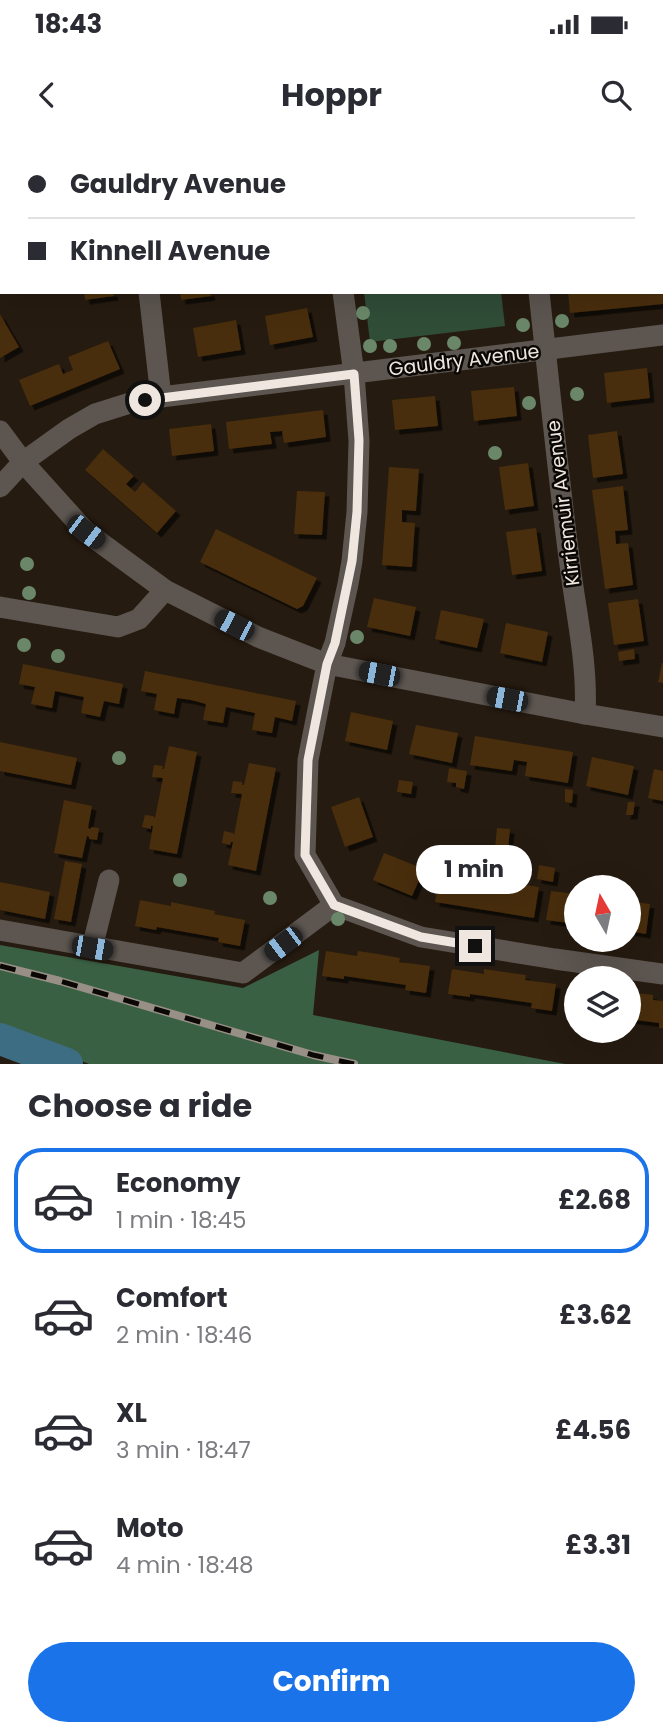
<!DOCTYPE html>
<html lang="en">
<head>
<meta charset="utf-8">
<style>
	:root { --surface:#fff; --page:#f2f2f3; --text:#2b2b33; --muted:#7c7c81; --line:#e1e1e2; --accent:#1a73e8 }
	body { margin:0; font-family:Poppins,sans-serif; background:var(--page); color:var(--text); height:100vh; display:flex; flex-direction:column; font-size:26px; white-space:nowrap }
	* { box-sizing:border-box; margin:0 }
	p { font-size:23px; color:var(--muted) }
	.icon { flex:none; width:38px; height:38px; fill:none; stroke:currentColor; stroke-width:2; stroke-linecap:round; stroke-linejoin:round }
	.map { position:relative; height:924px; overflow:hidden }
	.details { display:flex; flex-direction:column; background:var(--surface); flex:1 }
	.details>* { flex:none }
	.guide { position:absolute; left:0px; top:0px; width:663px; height:154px; box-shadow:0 7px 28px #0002; display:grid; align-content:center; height:154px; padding:0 28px; background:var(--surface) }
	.needle { width:46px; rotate:351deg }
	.fabs { position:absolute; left:564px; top:735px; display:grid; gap:14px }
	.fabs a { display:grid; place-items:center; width:77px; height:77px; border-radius:50%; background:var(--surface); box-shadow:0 7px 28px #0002; font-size:35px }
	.end { position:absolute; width:32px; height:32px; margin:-16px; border:9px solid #efe7df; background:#111; box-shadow:0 0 0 4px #111 }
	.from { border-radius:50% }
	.bubble { position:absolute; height:49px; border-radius:24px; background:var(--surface); box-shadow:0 7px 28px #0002; font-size:23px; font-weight:700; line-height:49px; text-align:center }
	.car { position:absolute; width:21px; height:42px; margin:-21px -10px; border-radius:9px; box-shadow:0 0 5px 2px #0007; background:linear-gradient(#222 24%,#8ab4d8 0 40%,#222 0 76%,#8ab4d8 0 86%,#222 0) }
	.guide b { display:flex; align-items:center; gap:24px; height:66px; font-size:26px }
	.guide b+b { border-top:2px solid var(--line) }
	.guide i { width:18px; height:18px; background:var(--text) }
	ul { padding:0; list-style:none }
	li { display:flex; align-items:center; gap:21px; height:105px; margin:0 14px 10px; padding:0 14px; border:4px solid transparent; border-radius:28px }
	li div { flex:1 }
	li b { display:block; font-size:26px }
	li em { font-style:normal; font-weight:700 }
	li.active { border-color:var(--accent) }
	li>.icon { width:63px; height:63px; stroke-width:1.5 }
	h2 { padding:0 28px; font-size:32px; line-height:84px }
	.action { display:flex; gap:14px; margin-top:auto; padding:14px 28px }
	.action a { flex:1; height:80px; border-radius:42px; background:var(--accent); color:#fff; font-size:28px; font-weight:700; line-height:80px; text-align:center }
	.status { display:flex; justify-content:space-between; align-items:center; height:49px; padding:0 35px; background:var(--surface); direction:ltr }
	.status svg { height:19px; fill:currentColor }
	header { display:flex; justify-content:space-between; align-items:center; height:91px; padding:0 28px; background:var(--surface); font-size:32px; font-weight:700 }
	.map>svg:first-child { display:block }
	.green { fill:#304d38 }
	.forest { fill:#3a6044 }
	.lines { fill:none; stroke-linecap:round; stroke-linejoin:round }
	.river { stroke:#3d6d82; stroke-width:32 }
	.building { fill:#482d0b; filter:url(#shadow) }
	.minor { stroke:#5c5550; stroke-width:21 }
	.rail-casing { stroke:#988f86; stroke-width:8 }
	.rail { stroke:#0b0704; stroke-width:5; stroke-dasharray:16; stroke-linecap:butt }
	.tree { fill:#6a8869 }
	.route { stroke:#efe7df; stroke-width:9 }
	.labels { text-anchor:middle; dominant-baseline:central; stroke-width:5; stroke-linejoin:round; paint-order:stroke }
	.street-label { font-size:19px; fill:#efe7df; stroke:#0b0704 }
</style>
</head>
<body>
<div class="status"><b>18:43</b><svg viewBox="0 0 49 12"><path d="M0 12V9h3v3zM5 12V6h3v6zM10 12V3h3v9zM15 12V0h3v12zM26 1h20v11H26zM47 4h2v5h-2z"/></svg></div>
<header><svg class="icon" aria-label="back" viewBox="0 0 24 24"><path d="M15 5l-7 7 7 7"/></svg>Hoppr<svg class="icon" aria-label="search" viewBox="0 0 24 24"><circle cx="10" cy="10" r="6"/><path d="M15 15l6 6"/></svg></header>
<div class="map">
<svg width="663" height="924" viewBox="0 0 663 924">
	<defs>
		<filter id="shadow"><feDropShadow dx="4.5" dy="4.5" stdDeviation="0" flood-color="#0009"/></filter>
	</defs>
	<rect width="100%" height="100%" fill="#261b10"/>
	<path class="green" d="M364,152H501L505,186L370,202Z"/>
	<path class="forest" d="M0,805L243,848L319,810L313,875L565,924H89L0,889Z"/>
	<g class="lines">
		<path class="river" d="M0,899L67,924"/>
	</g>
	<g class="building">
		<path d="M84,152H113L114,156L85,160Z"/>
		<path d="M180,152H210L211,156L181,160Z"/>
		<path d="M568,152H663V164L570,173Z"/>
		<path d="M307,168L313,197L270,205L265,176Z"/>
		<path d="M0,174L19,207L0,218Z"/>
		<path d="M236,180L241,210L198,217L193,188Z"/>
		<path d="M108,201L120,229L30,266L19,240L59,224L63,234L73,230L68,217Z"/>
		<path d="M647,228L650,258L607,263L604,233Z"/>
		<path d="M514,247L517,276L474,281L471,251Z"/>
		<path d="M435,256L438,286L395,290L392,260Z"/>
		<path d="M323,270L326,297L284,303L282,291L270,292L272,304L229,309L226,282Z"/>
		<path d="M211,284L214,311L172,316L169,289Z"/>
		<path d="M617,291L623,334L593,338L588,295Z"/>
		<path d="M103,309L134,336L126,344L135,352L143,342L176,371L157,393L85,330Z"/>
		<path d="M528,323L534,366L505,370L499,327Z"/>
		<path d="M389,327L419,329L416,371L402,370V382L415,383L412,427L382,425Z"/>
		<path d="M623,346L628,390L615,391L616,404L628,403L633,445L605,449L592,350Z"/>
		<path d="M297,351L325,352L322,395L294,394Z"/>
		<path d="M536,388L542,431L512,435L506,392Z"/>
		<path d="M216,389L317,438L303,466L297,469L200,422Z"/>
		<path d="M374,458L416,467L410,496L367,487Z"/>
		<path d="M638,459L644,501L614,505L608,463Z"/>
		<path d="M441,470L484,479L477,508L435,499Z"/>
		<path d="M506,483L548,492L542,522L500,513Z"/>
		<path d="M634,509L635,519L619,521L618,512Z"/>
		<path d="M662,523H663V543L658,542Z"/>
		<path d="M23,524L123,544L119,564L104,561L100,577L81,573L84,557L69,554L55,551L52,568L31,564L35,547L19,544Z"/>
		<path d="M145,531L296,561L292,581L275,577L272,593L252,590L255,573L226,567L223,583L203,580L206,564L191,560L177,558L174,574L154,570L157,554L141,551Z"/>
		<path d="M351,572L393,581L387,610L345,601Z"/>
		<path d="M416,585L458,593L452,623L409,614Z"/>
		<path d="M475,596L573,612L568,643L525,636L527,622L514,620L512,631L470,625Z"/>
		<path d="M0,602L77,618L71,645L0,631Z"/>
		<path d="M169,606L197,612L177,714L149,709L153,686H151V689L142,687L145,675L153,676L155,678L163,638L152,637L154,625L163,626L162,629H164Z"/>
		<path d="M592,617L634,626L628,655L586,646Z"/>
		<path d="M249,623L276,628L256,731L228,725L233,702H231L230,705L222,703L224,691L233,693L234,695L242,654L231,653L233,641L242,642V645H244Z"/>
		<path d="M449,628L467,631L464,649L456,647V643L447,642Z"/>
		<path d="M654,629L663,631V661L648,658Z"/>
		<path d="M399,640L413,642L411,654L397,652Z"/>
		<path d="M565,649L573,650L572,663L565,662Z"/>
		<path d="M359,657L373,697L345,707L331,667Z"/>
		<path d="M64,660L92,666L88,688L91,689V687L99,688L97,700L89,699V697L87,696L82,718L54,713Z"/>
		<path d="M628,662H635L633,675H626Z"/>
		<path d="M497,688L510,689L508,709L495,708Z"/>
		<path d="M384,713L424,729L412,756L373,740Z"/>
		<path d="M65,721L82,724L71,782L54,779Z"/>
		<path d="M539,725L555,728L553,742L537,739Z"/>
		<path d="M440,734L482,740L480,752L493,754L495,740L539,747L534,778L435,762Z"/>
		<path d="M0,742L50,752L45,779L0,770Z"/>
		<path d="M551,751L576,754V784L546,780Z"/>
		<path d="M140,760L171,766V762L215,771L214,774L245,780L240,806L218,802L219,798L157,787L156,790L135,786Z"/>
		<path d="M628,761L650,764L646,794L628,791Z"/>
		<path d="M326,811L357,816L358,811L378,814L400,818L399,822L430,826L426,853L405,850L406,845L344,836V839L322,836Z"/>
		<path d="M452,829L484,834V829L504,832L526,835L525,840L556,844L552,871L531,868L532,863L470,854V857L448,854Z"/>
		<path d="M628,852L653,855V860L663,861V888H659V883L628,879Z"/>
	</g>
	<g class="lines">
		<g class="minor">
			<path d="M132,0V2"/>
			<path d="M325,0V2"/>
			<path d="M455,0V2"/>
			<path d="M520,0L521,2"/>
			<path d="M149,152L161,257"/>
			<path d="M343,152L354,234L359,301L357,372L352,421L348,444L335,503L327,524L308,620L305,715L334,765L421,797L555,819L663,834"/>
			<path d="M539,152C549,243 558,334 570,425C576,474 588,524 585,574"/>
			<path d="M0,291L23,322L86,392L165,450L258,497L327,524L585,574L663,587"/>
			<path d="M0,347L23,322L69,289L95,274L130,263L161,257L663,195"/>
			<path d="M0,467L118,487L139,479L165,450"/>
			<path d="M0,790L243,833L334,765"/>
			<path d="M92,808L109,740"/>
		</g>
		<g class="rail-casing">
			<path id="rail" d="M0,826L60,841L313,915L354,924"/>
		</g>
		<use href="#rail" class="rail"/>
	</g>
	<g class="tree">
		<circle cx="363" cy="173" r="7"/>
		<circle cx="562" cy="181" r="7"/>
		<circle cx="523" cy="185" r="7"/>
		<circle cx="454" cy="203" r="7"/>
		<circle cx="424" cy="204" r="7"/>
		<circle cx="370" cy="206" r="7"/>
		<circle cx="390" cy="206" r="7"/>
		<circle cx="577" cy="254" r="7"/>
		<circle cx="529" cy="263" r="7"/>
		<circle cx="495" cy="313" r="7"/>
		<circle cx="27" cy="424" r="7"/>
		<circle cx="29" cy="453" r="7"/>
		<circle cx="357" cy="497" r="7"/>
		<circle cx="24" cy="505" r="7"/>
		<circle cx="58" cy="516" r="7"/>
		<circle cx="119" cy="618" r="7"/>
		<circle cx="180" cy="740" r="7"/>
		<circle cx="270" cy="758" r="7"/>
		<circle cx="338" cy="779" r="7"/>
	</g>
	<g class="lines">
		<path class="route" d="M145,260L354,234L359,300L357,372L352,421L335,503L327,524L308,620L305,715L334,765L421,797L475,806"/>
	</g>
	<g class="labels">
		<g class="street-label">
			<text transform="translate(464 220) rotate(-7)">Gauldry Avenue</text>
			<text transform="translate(563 363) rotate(-97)">Kirriemuir Avenue</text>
		</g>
	</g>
</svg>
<div class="fabs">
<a><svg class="needle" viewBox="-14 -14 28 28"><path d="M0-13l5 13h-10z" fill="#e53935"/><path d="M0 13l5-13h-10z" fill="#7c7c81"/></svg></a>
<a><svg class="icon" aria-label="layers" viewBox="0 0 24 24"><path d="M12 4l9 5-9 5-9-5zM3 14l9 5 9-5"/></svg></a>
</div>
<i class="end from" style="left:145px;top:260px"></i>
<i class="end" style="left:475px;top:806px"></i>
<div class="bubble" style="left:416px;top:705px;width:116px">1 min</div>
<i class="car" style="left:86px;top:392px;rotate:127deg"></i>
<i class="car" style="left:234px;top:485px;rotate:297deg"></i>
<i class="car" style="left:379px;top:534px;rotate:281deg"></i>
<i class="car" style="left:507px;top:559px;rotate:281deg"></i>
<i class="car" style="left:283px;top:804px;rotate:233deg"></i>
<i class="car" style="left:92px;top:808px;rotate:100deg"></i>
<div class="guide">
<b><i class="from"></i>Gauldry Avenue</b>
<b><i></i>Kinnell Avenue</b>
</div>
</div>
<section class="details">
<h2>Choose a ride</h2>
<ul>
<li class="active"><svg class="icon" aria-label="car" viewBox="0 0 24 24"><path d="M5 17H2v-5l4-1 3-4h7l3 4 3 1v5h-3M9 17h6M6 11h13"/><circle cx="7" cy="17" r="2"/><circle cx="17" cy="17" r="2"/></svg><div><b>Economy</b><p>1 min · 18:45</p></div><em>£2.68</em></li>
<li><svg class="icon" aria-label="car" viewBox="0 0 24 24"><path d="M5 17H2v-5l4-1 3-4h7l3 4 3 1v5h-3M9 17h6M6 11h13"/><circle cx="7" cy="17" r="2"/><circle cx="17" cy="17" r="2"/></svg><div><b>Comfort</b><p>2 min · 18:46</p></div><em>£3.62</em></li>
<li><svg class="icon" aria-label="car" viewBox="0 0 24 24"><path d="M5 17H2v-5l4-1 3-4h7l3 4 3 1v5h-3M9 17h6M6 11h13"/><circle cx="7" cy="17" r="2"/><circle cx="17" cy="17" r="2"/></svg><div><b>XL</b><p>3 min · 18:47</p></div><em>£4.56</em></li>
<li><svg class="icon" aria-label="car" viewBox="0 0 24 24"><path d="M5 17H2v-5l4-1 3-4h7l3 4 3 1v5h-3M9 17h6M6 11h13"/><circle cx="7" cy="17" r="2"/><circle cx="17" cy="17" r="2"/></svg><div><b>Moto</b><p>4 min · 18:48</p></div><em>£3.31</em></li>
</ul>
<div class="action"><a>Confirm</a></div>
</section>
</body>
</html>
